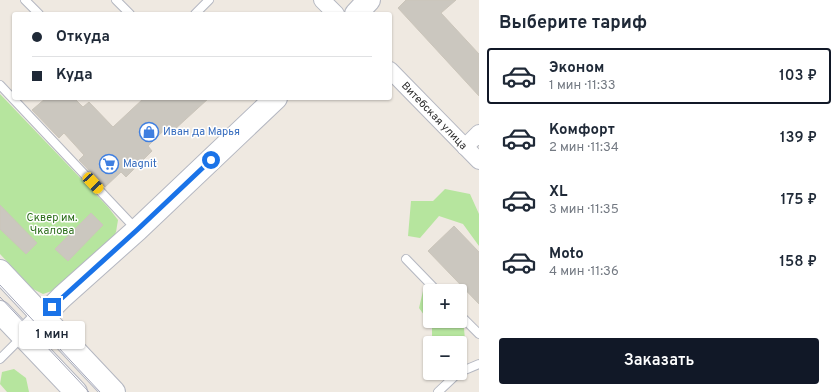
<!DOCTYPE html>
<html lang="ru">
<head>
<meta charset="utf-8">
<style>
	:root { --surface:#fff; --page:#f2f2f3; --text:#1f2937; --muted:#747a83; --line:#e0e1e3; --accent:#111827 }
	body { margin:0; font-family:Overpass,sans-serif; background:var(--page); color:var(--text); height:100vh; display:flex; flex-direction:column; font-size:15px; white-space:nowrap }
	* { box-sizing:border-box; margin:0 }
	p { font-size:13px; color:var(--muted) }
	.icon { flex:none; width:22px; height:22px; fill:none; stroke:currentColor; stroke-width:2; stroke-linecap:round; stroke-linejoin:round }
	.map { position:relative; flex:1; overflow:hidden }
	.details { display:flex; flex-direction:column; background:var(--surface); width:360px }
	.details>* { flex:none }
	.guide { position:absolute; left:12px; top:12px; width:380px; height:88px; border-radius:4px; box-shadow:0 1px 3px #0004; display:grid; align-content:center; height:88px; padding:0 20px; background:var(--surface) }
	.tools { position:absolute; left:423px; top:284px; display:grid; gap:8px }
	.tools a { display:grid; place-items:center; width:44px; height:44px; border-radius:4px; background:var(--surface); box-shadow:0 1px 3px #0004; font-size:20px }
	.end { position:absolute; width:18px; height:18px; margin:-9px; border:5px solid #1a73e8; background:#fff; box-shadow:0 0 0 2px #fff }
	.from { border-radius:50% }
	.bubble { position:absolute; height:28px; border-radius:4px; background:var(--surface); box-shadow:0 1px 3px #0004; font-size:13px; font-weight:600; line-height:28px; text-align:center }
	.car { position:absolute; width:12px; height:24px; margin:-12px -6px; border-radius:5px; box-shadow:0 0 3px 1px #0007; background:linear-gradient(#f5c518 24%,#345 0 40%,#f5c518 0 76%,#345 0 86%,#f5c518 0) }
	.guide b { display:flex; align-items:center; gap:14px; height:38px; font-size:15px }
	.guide b+b { border-top:1px solid var(--line) }
	.guide i { width:10px; height:10px; background:var(--text) }
	ul { padding:0; list-style:none }
	li { display:flex; align-items:center; gap:12px; height:56px; margin:0 8px 6px; padding:0 12px; border:2px solid transparent; border-radius:4px }
	li div { flex:1 }
	li b { display:block; font-size:15px }
	li em { font-style:normal; font-weight:600 }
	li.selected { border-color:var(--accent) }
	li>.icon { width:36px; height:36px; stroke-width:1.5 }
	h2 { padding:0 20px; font-size:18px; line-height:48px }
	.action { display:flex; gap:8px; margin-top:auto; padding:8px 20px }
	.action a { flex:1; height:46px; border-radius:4px; background:var(--accent); color:#fff; font-size:16px; font-weight:600; line-height:46px; text-align:center }
	main { display:flex; flex:1; min-height:0 }
	.map>svg:first-child { display:block }
	.green { fill:#b6e59e }
	.building { fill:#cbc7bf; stroke:#cbc5ba }
	.lines { fill:none; stroke-linecap:round; stroke-linejoin:round }
	.lane-casing { stroke:#b4b7c1; stroke-width:10 }
	.street-casing { stroke:#b4b7c1; stroke-width:18 }
	.secondary-casing { stroke:#b4b7c1; stroke-width:24 }
	.lane { stroke:#fff; stroke-width:8 }
	.street { stroke:#fff; stroke-width:16 }
	.secondary { stroke:#fff; stroke-width:22 }
	.tram { stroke:#a3a6b8; stroke-width:1 }
	.route { stroke:#1a73e8; stroke-width:5 }
	.labels { text-anchor:middle; dominant-baseline:central; stroke-width:3; stroke-linejoin:round; paint-order:stroke }
	.street-label { font-size:11px; fill:#2e2e2e; stroke:#fff }
	.shop-label { font-size:11px; fill:#366cbe; stroke:#fff; text-anchor:start }
	.park-label { font-size:11px; fill:#2c6e1b; stroke:#fff }
</style>
</head>
<body>
<main>
<div class="map">
<svg width="479" height="392" viewBox="0 0 479 392">
	<rect width="100%" height="100%" fill="#efe9e1"/>
	<g class="green">
		<path d="M0,94L108,207L118,220L116,232L110,243L55,290L43,294L33,289L0,254Z"/>
		<path d="M445,189L470,194L479,214V246L463,224L439,216L420,238L408,236L411,201H433Z"/>
		<path d="M441,288L444,291H430V321H460V307L462,309L466,349L460,353V343H432V326L419,308L423,291Z"/>
		<path d="M14,369L26,378L29,392H7L0,384L2,372Z"/>
	</g>
	<g class="building">
		<path d="M406,0H456L441,13L479,54V96L398,8Z"/>
		<path d="M46,98H74L83,107L89,102L113,127L144,98H209L174,130L170,125L159,135L148,146L152,151L126,177L121,172L105,187L79,160L84,155L64,133L59,138L32,110Z"/>
		<path d="M0,205L37,243L26,254L0,229Z"/>
		<path d="M91,213L103,225L68,261L55,249Z"/>
		<path d="M454,226L479,252V304L428,251Z"/>
	</g>
	<g class="lines">
		<g class="lane-casing">
			<g id="lane">
				<path d="M25,0L39,14"/>
				<path d="M116,0L130,14"/>
				<path d="M195,14L209,0"/>
				<path d="M0,85L136,229"/>
				<path d="M406,259L437,291"/>
				<path d="M460,315L479,334"/>
				<path d="M0,359L22,337"/>
				<path d="M460,372L479,364"/>
				<path d="M438,392L458,373"/>
			</g>
		</g>
		<g class="street-casing">
			<g id="street">
				<path d="M322,0L336,14"/>
				<path d="M390,70L479,161"/>
				<path d="M465,147L479,133"/>
			</g>
		</g>
		<g class="secondary-casing">
			<g id="secondary">
				<path d="M356,14L369,0"/>
				<path d="M0,271L114,392"/>
				<path d="M0,312L76,392"/>
				<path d="M23,336L62,297L137,230L276,98"/>
			</g>
		</g>
		<use href="#lane" class="lane"/>
		<use href="#street" class="street"/>
		<use href="#secondary" class="secondary"/>
		<g class="tram">
			<path d="M0,285L100,392"/>
			<path d="M0,297L89,392"/>
		</g>
	</g>
	<g class="lines">
		<path class="route" d="M52,307L137,230L211,160"/>
	</g>
	<defs>
		<g id="shop-ring" transform="scale(1)"><circle r="9.5" fill="#fff" stroke="#3f7fe0" stroke-width="1.5"/><path d="M-5-2.5h2.3a2.7 3.5 0 0 1 5.4 0H5L5.5 6h-11ZM-1.5-2.5h3a1.5 2.3 0 0 0-3 0Z" fill="#3f7fe0"/></g>
		<g id="supermarket-ring" transform="scale(1)"><circle r="9.5" fill="#fff" stroke="#3f7fe0" stroke-width="1.5"/><path d="M-6-5.5h2.5l.6 2H6L4.5 2H-2.5L-4.4-4H-6ZM-1.5 3.2a1.3 1.3 0 1 0 .1 0ZM3 3.2a1.3 1.3 0 1 0 .1 0Z" fill="#3f7fe0"/></g>
	</defs>
	<g fill-rule="evenodd">
		<use href="#shop-ring" x="149" y="132"/>
		<use href="#supermarket-ring" x="109" y="164"/>
	</g>
	<g class="labels">
		<g class="street-label">
			<text transform="translate(434 116) rotate(46)">Витебская улица</text>
		</g>
		<g class="shop-label">
			<text x="163" y="132">Иван да Марья</text>
			<text x="123" y="164">Magnit</text>
		</g>
		<g class="park-label">
			<text x="52" y="218">Сквер им.<tspan x="52" dy="13">Чкалова</tspan></text>
		</g>
	</g>
</svg>
<div class="tools">
<a>+</a>
<a>−</a>
</div>
<i class="end from" style="left:211px;top:160px"></i>
<i class="end" style="left:52px;top:307px"></i>
<div class="bubble" style="left:19px;top:321px;width:66px">1 мин</div>
<i class="car" style="left:93px;top:183px;rotate:137deg"></i>
<div class="guide">
<b><i class="from"></i>Откуда</b>
<b><i></i>Куда</b>
</div>
</div>
<section class="details">
<h2>Выберите тариф</h2>
<ul>
<li class="selected"><svg class="icon" aria-label="car" viewBox="0 0 24 24"><path d="M5 17H2v-5l4-1 3-4h7l3 4 3 1v5h-3M9 17h6M6 11h13"/><circle cx="7" cy="17" r="2"/><circle cx="17" cy="17" r="2"/></svg><div><b>Эконом</b><p>1 мин · 11:33</p></div><em>103 ₽</em></li>
<li><svg class="icon" aria-label="car" viewBox="0 0 24 24"><path d="M5 17H2v-5l4-1 3-4h7l3 4 3 1v5h-3M9 17h6M6 11h13"/><circle cx="7" cy="17" r="2"/><circle cx="17" cy="17" r="2"/></svg><div><b>Комфорт</b><p>2 мин · 11:34</p></div><em>139 ₽</em></li>
<li><svg class="icon" aria-label="car" viewBox="0 0 24 24"><path d="M5 17H2v-5l4-1 3-4h7l3 4 3 1v5h-3M9 17h6M6 11h13"/><circle cx="7" cy="17" r="2"/><circle cx="17" cy="17" r="2"/></svg><div><b>XL</b><p>3 мин · 11:35</p></div><em>175 ₽</em></li>
<li><svg class="icon" aria-label="car" viewBox="0 0 24 24"><path d="M5 17H2v-5l4-1 3-4h7l3 4 3 1v5h-3M9 17h6M6 11h13"/><circle cx="7" cy="17" r="2"/><circle cx="17" cy="17" r="2"/></svg><div><b>Moto</b><p>4 мин · 11:36</p></div><em>158 ₽</em></li>
</ul>
<div class="action"><a>Заказать</a></div>
</section>
</main>
</body>
</html>
